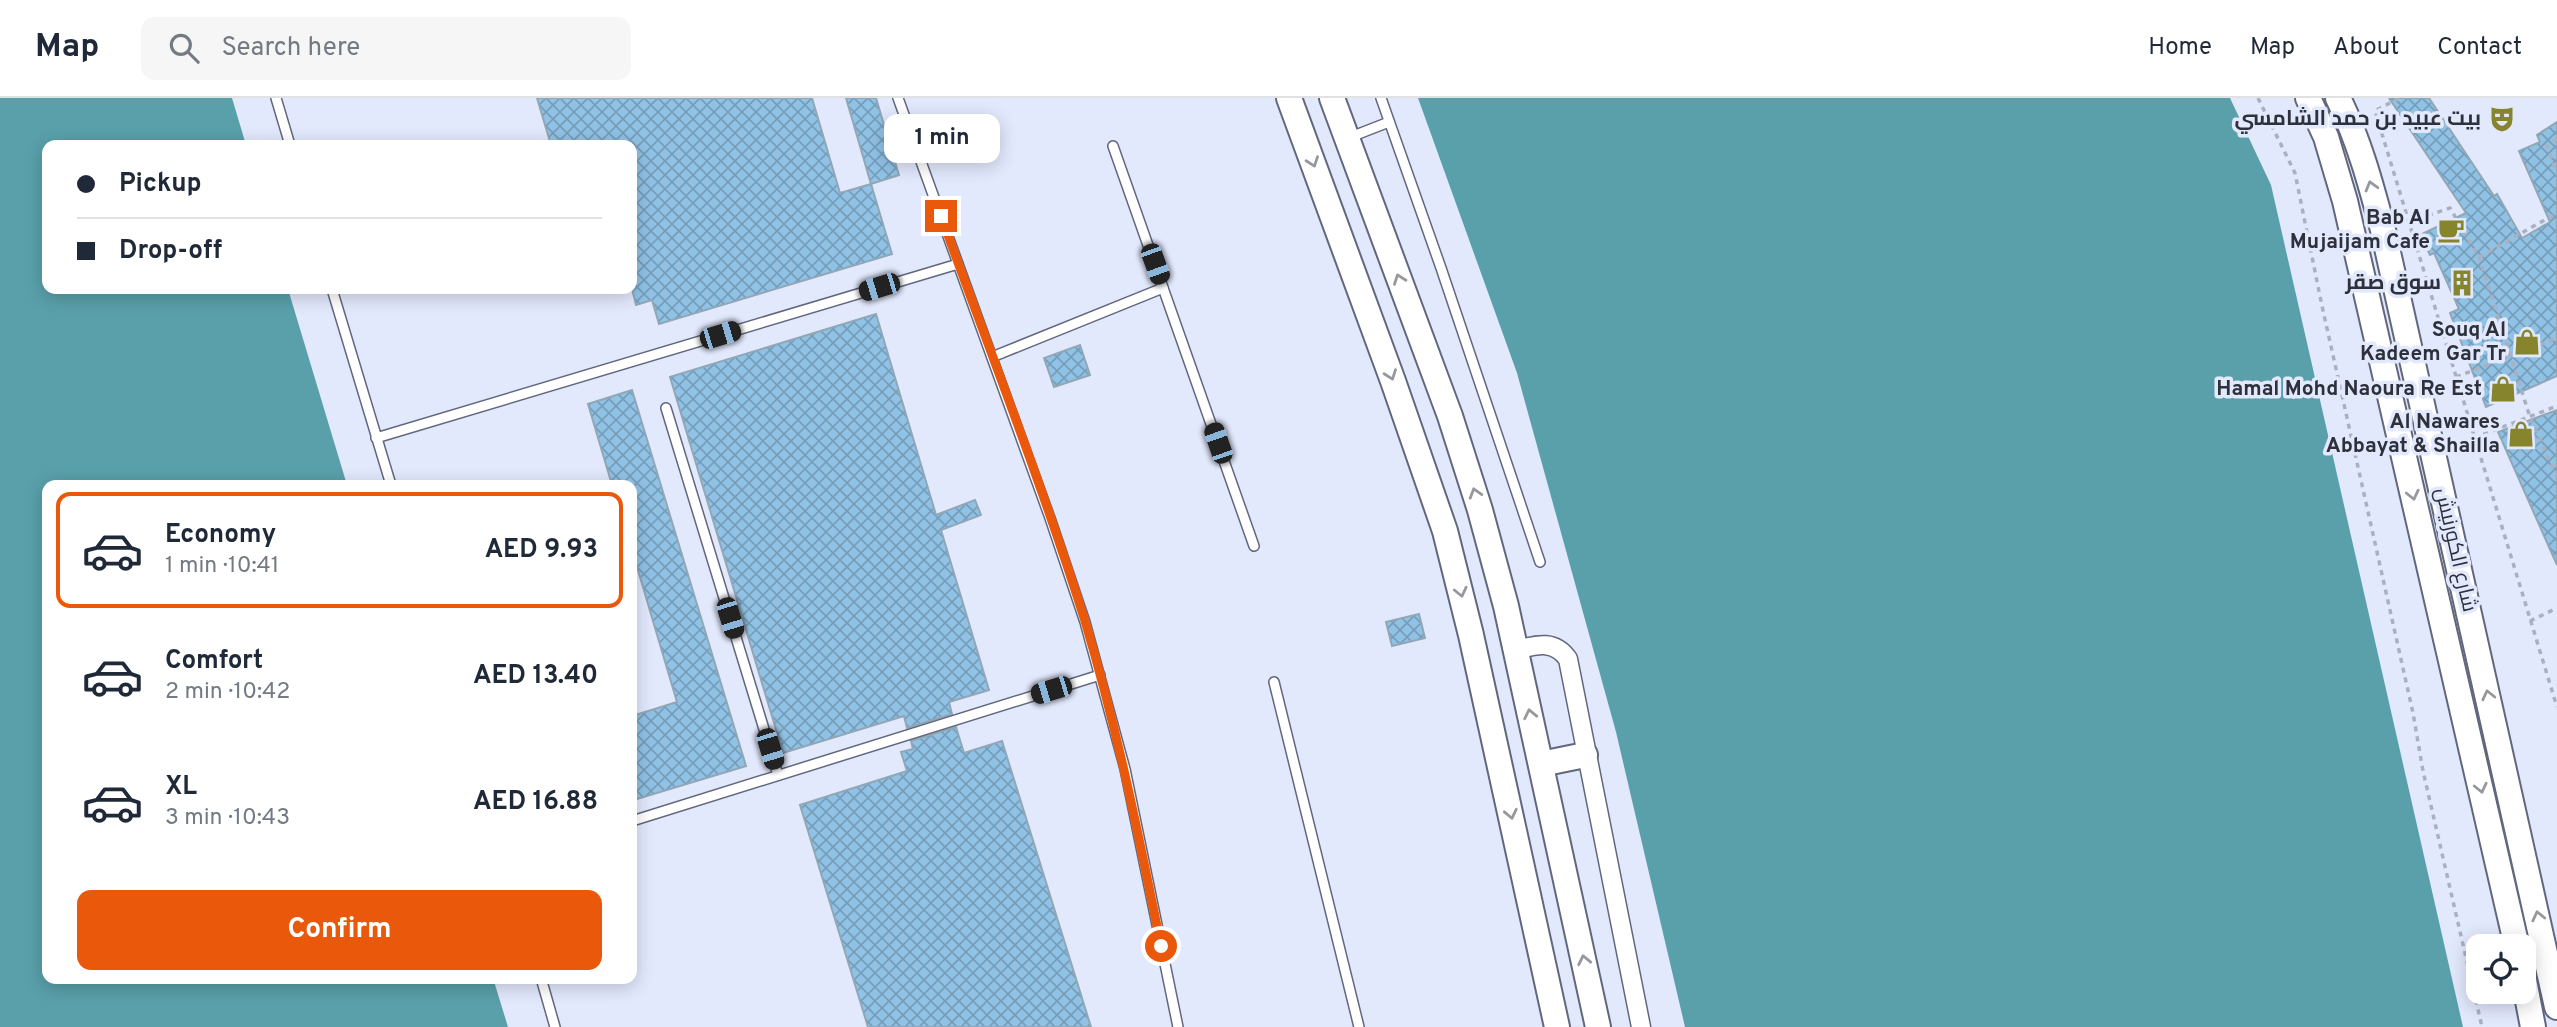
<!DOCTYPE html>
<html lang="en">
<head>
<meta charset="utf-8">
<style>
	:root { --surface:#fff; --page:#f6f6f7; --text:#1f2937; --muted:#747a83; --line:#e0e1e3; --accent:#ea580c }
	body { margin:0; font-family:Overpass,Cairo,sans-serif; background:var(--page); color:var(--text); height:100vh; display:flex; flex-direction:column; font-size:26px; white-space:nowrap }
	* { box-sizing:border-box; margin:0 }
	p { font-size:23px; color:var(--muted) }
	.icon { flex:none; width:38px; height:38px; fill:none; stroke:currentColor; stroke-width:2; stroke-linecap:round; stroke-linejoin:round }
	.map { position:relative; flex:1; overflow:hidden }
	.panel { position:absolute; left:42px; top:382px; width:595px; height:504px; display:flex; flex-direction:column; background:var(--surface); border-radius:14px; box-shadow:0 4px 18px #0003 }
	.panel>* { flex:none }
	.guide { position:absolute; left:42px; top:42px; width:595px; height:154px; border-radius:14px; box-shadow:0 4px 18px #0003; display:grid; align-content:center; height:154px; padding:0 35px; background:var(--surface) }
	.tools { position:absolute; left:2466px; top:836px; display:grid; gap:14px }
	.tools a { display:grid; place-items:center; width:70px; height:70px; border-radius:14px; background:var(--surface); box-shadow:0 4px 18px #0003; font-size:35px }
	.end { position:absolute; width:32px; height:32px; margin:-16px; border:9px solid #ea580c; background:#fff; box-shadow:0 0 0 4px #fff }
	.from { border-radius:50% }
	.bubble { position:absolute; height:49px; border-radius:14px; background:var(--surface); box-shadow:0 4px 18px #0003; font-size:23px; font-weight:700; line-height:49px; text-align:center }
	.car { position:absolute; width:21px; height:42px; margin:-21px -10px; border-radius:9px; box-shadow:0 0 5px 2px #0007; background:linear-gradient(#222 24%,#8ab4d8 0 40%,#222 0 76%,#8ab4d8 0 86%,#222 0) }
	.guide b { display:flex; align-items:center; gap:24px; height:66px; font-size:26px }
	.guide b+b { border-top:2px solid var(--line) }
	.guide i { width:18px; height:18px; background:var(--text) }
	ul { padding:12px 0 0; list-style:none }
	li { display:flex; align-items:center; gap:21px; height:116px; margin:0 14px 10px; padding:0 21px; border:4px solid transparent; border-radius:14px }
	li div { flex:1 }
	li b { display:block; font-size:26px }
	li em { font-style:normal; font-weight:700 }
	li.on { border-color:var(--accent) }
	li>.icon { width:63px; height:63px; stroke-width:1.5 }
	.action { display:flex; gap:14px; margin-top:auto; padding:14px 35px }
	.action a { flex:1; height:80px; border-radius:14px; background:var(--accent); color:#fff; font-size:28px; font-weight:700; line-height:80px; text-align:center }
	header { display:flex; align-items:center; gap:42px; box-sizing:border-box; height:98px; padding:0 35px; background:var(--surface); border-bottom:2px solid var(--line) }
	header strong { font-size:33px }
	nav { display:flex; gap:38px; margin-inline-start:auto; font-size:24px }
	.search { width:490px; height:63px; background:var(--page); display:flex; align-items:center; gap:18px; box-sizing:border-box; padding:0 24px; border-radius:14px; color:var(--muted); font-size:26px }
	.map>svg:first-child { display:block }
	.water { fill:#59a0aa }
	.building { fill:url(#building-cross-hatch); stroke:#90a7b7; stroke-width:2 }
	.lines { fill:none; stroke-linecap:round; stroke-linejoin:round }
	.lane-casing { stroke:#61677d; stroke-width:12 }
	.street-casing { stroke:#61677d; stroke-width:21 }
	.secondary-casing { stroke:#61677d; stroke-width:28 }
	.path { stroke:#abb0c1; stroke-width:3.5; stroke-dasharray:5 5; stroke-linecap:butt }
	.lane { stroke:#fff; stroke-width:9 }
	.street { stroke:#fff; stroke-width:18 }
	.secondary { stroke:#fff; stroke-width:24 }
	.oneway { stroke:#96989d }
	.route { stroke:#ea580c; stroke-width:9 }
	.labels { text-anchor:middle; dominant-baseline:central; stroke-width:7; stroke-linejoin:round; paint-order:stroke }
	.poi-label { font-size:21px; font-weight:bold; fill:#2e313b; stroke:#e3e9fd; text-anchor:end }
	.street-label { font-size:21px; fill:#2e313b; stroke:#e3e9fd }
</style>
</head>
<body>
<header>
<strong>Map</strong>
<div class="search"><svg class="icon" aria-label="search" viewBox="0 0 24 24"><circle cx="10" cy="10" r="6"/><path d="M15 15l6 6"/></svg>Search here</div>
<nav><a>Home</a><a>Map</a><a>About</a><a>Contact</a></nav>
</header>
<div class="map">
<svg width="2557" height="929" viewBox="0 0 2557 929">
	<defs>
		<pattern id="building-cross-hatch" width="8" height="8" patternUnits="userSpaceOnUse" patternTransform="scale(1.75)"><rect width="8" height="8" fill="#90c2e5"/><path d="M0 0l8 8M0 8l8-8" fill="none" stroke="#769ebb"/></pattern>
	</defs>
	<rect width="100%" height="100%" fill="#e3e9fd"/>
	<g class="water">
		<path d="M0,0H232L246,47H47V191H288L347,387H47V880H493L508,929H0Z"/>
		<path d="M1418,0H2230L2271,87L2463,929H1685L1616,634L1517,275Z"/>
	</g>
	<g class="building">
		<path d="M537,0H812L840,95L871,86L892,156L659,226L652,202L636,207L632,191V47H551Z"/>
		<path d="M846,0H876L899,77L871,86Z"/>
		<path d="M2389,0H2429L2494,98L2497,96L2522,140L2550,124L2519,53L2540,44L2537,37L2557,24V278L2486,309L2450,215L2459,211L2434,155L2430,157L2420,137L2466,115Z"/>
		<path d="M876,216L936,417L975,402L981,417L941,432L989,592L949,604L952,616L907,630L904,618L783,655L670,279Z"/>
		<path d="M1080,247L1090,277L1054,289L1044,260Z"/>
		<path d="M632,292L746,668L637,701L632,684V618L677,604L632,452V387H612L588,306Z"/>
		<path d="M2557,312V467L2498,334Z"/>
		<path d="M1419,516L1425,540L1392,548L1386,524Z"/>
		<path d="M956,629L964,655L1002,643L1091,929H868L800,707L907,673L901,654L913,651L911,643Z"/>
	</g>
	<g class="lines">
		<g class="lane-casing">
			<g id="lane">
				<path d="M276,0L290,47"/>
				<path d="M898,0L1050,420L1085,524L1125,671L1178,929"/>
				<path d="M1381,0L1441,170L1540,464"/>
				<path d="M1348,40L1389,24"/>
				<path d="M1113,48L1254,448"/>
				<path d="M332,191L391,387"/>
				<path d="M992,259L1163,190"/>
				<path d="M666,310L778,677"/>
				<path d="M376,340L958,166"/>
				<path d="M1274,584L1359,929"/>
				<path d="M632,723L1100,577"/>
				<path d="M541,880L555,929"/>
			</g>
		</g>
		<g class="street-casing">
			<path id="street" d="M1515,552C1536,547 1554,541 1568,561L1641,929"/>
		</g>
		<g class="secondary-casing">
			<g id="secondary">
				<path d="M1289,0L1393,283L1445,433L1471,537L1557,929"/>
				<path d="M1332,0L1450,318L1480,412L1506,508L1598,929"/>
				<path d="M2308,0L2326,39L2345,103L2517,849"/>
				<path d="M2338,0C2359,42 2371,87 2383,132L2557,909"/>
				<path d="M1541,666L1585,657"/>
				<path d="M2524,882L2533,929"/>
			</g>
		</g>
		<g class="path">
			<path d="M2258,0L2295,75L2322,208L2413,615L2423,673L2482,929"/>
			<path d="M2399,0L2375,13L2557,609"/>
			<path d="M2557,41L2547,48L2557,76"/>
			<path d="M2409,124L2450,110L2479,159L2530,319L2557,379"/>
			<path d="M2479,159L2557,115"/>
			<path d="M2456,279L2557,240"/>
			<path d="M2474,340L2557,308"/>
			<path d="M2530,523L2557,510"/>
		</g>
		<use href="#lane" class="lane"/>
		<use href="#street" class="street"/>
		<use href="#secondary" class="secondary"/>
	</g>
	<defs><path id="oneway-chevron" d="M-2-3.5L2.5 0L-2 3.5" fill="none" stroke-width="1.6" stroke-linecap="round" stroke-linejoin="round" transform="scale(1.75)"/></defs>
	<g class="oneway">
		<use href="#oneway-chevron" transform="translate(1313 64) rotate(70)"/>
		<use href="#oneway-chevron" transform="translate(2371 88) rotate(-106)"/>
		<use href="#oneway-chevron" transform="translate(1399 181) rotate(-110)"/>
		<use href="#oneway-chevron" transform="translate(1391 277) rotate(70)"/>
		<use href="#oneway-chevron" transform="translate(1475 395) rotate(-107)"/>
		<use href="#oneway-chevron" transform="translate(2413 397) rotate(77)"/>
		<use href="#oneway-chevron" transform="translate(1461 494) rotate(77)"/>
		<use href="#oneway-chevron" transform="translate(2488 597) rotate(-103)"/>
		<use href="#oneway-chevron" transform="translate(1530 616) rotate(-102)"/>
		<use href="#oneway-chevron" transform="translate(2481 690) rotate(77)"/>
		<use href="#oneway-chevron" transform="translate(1511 716) rotate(78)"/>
		<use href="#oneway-chevron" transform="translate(2538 818) rotate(-103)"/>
		<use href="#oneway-chevron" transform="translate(1584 862) rotate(-102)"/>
	</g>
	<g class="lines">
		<path class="route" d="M941,118C990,253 1042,386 1085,523C1117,630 1139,739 1161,848"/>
	</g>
	<defs>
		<g id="theatre-bare" transform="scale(2.1)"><path d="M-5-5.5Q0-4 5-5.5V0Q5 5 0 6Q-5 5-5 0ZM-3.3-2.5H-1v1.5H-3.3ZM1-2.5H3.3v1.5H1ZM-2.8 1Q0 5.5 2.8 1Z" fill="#86842d" stroke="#e3e9fd" stroke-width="2.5" paint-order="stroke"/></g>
		<g id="cafe-bare" transform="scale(2.1)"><path d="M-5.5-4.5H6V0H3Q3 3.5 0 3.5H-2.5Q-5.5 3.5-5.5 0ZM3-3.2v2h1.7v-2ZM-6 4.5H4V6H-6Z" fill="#86842d" stroke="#e3e9fd" stroke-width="2.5" paint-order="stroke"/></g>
		<g id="building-bare" transform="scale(2.1)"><path d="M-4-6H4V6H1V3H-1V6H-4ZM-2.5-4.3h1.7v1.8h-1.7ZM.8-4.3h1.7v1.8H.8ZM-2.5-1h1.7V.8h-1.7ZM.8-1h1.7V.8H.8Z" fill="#86842d" stroke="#e3e9fd" stroke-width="2.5" paint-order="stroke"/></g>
		<g id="shop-bare" transform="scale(2.1)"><path d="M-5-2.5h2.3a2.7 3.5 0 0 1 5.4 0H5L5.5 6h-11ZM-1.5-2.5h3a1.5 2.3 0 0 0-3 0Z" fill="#86842d" stroke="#e3e9fd" stroke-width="2.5" paint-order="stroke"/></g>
	</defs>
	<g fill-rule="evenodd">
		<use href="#theatre-bare" x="2502" y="21"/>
		<use href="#cafe-bare" x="2451" y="132"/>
		<use href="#building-bare" x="2462" y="185"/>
		<use href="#shop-bare" x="2527" y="244"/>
		<use href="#shop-bare" x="2503" y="291"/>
		<use href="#shop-bare" x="2521" y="336"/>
	</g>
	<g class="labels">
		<g class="poi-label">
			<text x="2481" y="21">بيت عبيد بن حمد الشامسي</text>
			<text x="2430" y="120">Bab Al<tspan x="2430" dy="24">Mujaijam Cafe</tspan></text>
			<text x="2441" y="185">سوق صقر</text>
			<text x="2506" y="232">Souq Al<tspan x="2506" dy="24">Kadeem Gar Tr</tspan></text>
			<text x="2482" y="291">Hamal Mohd Naoura Re Est</text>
			<text x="2500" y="324">Al Nawares<tspan x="2500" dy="24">Abbayat &amp; Shailla</tspan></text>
		</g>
		<g class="street-label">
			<text transform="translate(2455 452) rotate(77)">شارع الكورنيش</text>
		</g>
	</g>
</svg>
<div class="tools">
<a><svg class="icon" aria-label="locate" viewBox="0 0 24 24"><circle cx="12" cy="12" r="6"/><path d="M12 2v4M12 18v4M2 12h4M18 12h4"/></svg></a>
</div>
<i class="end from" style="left:1161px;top:848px"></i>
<i class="end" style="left:941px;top:118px"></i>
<div class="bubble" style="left:884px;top:16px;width:116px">1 min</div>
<i class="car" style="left:1155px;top:166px;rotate:160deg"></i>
<i class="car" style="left:879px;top:189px;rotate:253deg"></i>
<i class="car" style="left:720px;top:237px;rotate:73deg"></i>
<i class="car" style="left:1218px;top:345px;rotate:341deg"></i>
<i class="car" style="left:730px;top:520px;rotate:163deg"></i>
<i class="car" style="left:1051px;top:592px;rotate:253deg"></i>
<i class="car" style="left:770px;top:651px;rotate:163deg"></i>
<div class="guide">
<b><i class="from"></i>Pickup</b>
<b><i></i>Drop-off</b>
</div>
<section class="panel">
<ul>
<li class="on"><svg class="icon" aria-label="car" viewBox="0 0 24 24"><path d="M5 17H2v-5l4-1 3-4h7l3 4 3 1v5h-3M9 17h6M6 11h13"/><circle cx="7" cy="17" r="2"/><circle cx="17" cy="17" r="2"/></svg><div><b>Economy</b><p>1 min · 10:41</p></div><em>AED 9.93</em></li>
<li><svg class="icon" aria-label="car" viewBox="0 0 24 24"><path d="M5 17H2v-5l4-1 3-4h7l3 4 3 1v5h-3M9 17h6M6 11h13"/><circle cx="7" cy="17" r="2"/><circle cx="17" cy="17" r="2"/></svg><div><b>Comfort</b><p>2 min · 10:42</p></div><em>AED 13.40</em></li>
<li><svg class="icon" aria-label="car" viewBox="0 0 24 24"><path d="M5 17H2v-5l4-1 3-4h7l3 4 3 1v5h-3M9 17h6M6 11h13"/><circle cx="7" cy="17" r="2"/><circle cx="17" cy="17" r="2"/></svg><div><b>XL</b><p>3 min · 10:43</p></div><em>AED 16.88</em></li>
</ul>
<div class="action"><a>Confirm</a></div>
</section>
</div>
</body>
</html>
